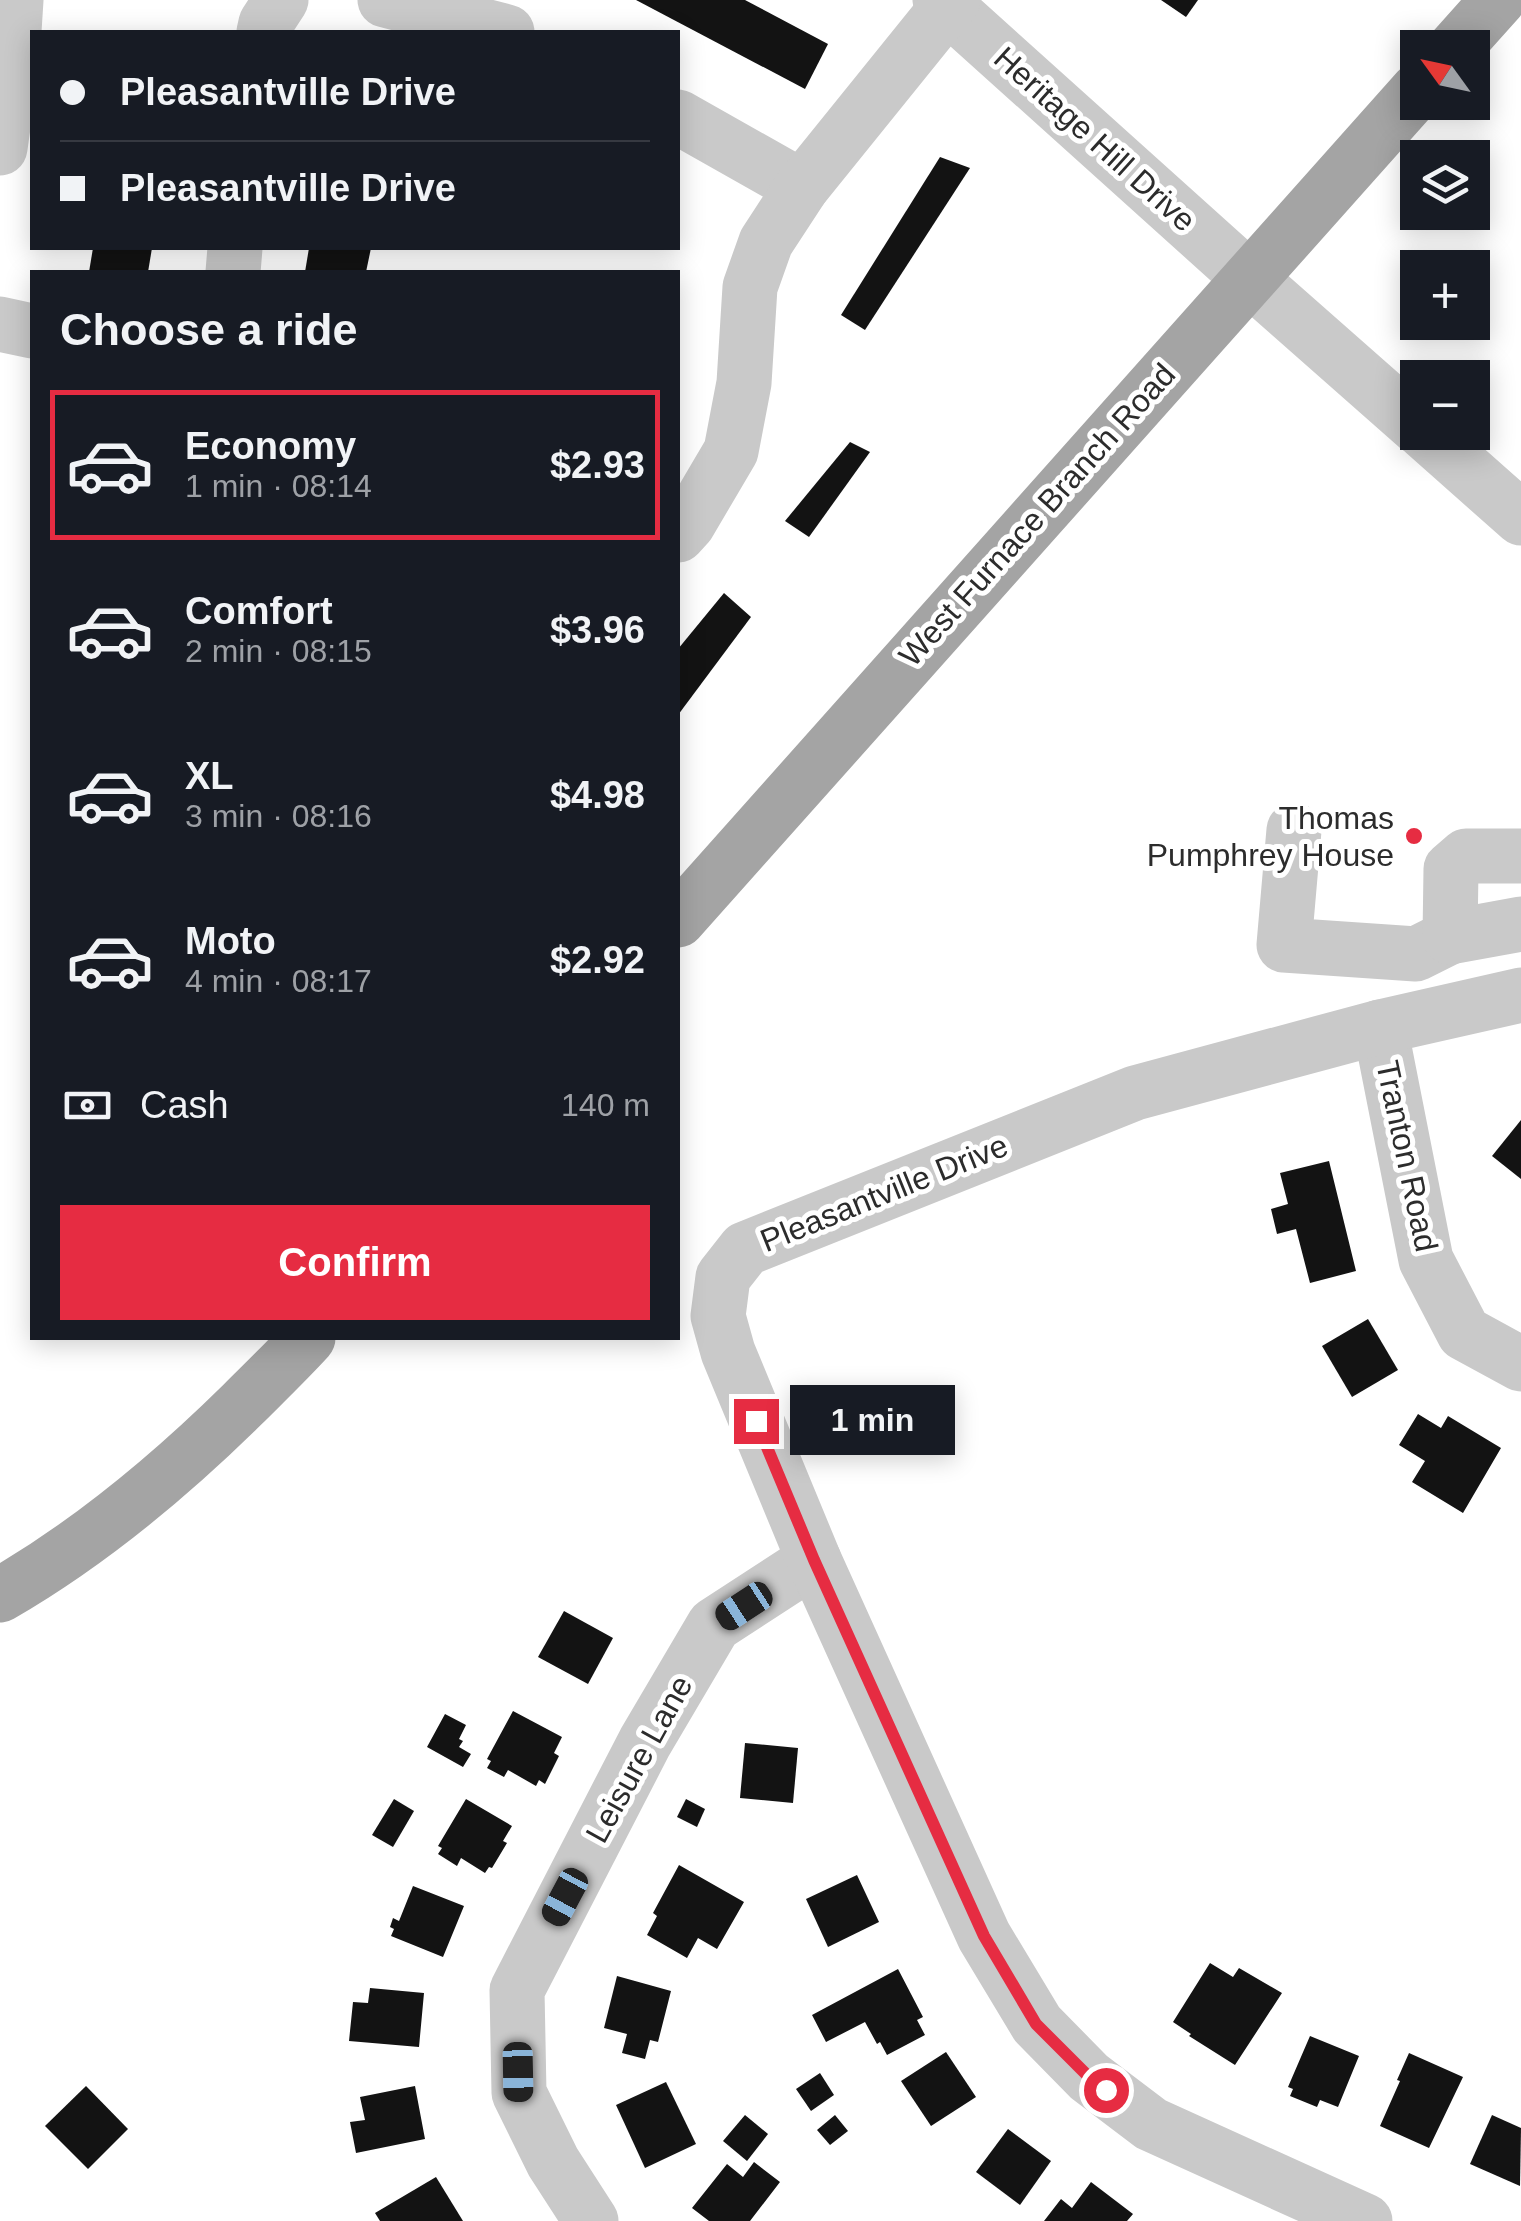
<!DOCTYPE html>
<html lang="en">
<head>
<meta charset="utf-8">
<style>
	:root { --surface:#171b24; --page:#20242c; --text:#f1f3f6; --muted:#9ea1a6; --line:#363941; --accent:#e62c42 }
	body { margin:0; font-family:Arial,sans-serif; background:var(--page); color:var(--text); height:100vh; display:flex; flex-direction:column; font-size:38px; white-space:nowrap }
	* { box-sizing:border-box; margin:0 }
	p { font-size:32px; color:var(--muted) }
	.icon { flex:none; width:55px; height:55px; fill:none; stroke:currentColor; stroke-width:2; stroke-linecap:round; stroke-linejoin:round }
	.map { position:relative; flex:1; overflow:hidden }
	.sheet { position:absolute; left:30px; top:270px; width:650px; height:1070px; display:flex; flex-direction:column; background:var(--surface); border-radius:0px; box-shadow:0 5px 25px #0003 }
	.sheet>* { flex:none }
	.top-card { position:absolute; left:30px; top:30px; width:650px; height:220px; border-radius:0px; box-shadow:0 5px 25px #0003; display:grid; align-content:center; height:220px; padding:0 30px; background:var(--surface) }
	.needle { width:65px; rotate:303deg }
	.fabs { position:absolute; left:1400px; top:30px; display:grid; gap:20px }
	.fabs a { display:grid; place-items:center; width:90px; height:90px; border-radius:0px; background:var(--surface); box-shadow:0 5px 25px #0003; font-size:50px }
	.end { position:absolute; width:45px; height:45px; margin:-22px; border:12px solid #e62c42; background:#fff; box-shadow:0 0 0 5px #fff }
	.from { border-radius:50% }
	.bubble { position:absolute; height:70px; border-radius:0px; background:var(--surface); box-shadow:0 5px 25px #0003; font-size:32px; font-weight:700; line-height:70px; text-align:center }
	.car { position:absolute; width:30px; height:60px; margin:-30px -15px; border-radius:12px; box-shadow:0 0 8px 2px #0007; background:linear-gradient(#222 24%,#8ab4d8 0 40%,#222 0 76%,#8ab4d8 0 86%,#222 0) }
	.top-card b { display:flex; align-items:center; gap:35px; height:95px; font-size:38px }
	.top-card b+b { border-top:2px solid var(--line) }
	.top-card i { width:25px; height:25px; background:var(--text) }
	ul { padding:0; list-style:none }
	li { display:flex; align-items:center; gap:30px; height:150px; margin:0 20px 15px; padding:0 10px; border:5px solid transparent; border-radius:0px }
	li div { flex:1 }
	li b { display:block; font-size:38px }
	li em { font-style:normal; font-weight:700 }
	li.on { border-color:var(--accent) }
	li>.icon { width:90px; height:90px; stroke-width:1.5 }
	h2 { padding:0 30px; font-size:45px; line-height:120px }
	.pay { display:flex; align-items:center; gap:25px; height:110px; padding:0 30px; font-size:38px }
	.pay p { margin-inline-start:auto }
	.button { display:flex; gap:20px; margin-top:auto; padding:20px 30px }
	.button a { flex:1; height:115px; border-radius:0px; background:var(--accent); color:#fff; font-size:40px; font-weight:700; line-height:115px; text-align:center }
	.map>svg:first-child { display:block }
	.building { fill:#131313 }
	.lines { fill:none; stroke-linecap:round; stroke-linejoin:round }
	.minor { stroke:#c9c9c9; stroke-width:55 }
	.major { stroke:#a4a4a4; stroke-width:55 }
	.route { stroke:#e62c42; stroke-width:12 }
	.poi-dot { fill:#e62c42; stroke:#fff; stroke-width:4 }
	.labels { text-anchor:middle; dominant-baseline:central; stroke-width:10; stroke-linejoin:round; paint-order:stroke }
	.street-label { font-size:32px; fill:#2c2c2c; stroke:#fff }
	.poi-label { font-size:32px; fill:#2c2c2c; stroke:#fff; text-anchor:end }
</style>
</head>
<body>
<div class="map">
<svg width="1521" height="2221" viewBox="0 0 1521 2221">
	<rect width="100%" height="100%" fill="#fff"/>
	<g class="building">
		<path d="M636,0H745L828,44L805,89Z"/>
		<path d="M1161,0H1198L1186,17Z"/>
		<path d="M940,157L970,168L865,330L841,315Z"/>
		<path d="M93,248H152L148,272H89Z"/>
		<path d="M309,248H371L366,272H305Z"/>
		<path d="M850,442L870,452L809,537L785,521Z"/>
		<path d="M724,593L751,617L678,715V649Z"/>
		<path d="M1521,1120V1179L1492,1156Z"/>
		<path d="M1329,1161L1356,1271L1310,1283L1296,1229L1277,1234L1271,1209L1288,1204L1280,1173Z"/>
		<path d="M1368,1319L1398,1370L1352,1397L1322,1346Z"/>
		<path d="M1418,1414L1441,1428L1448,1416L1501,1448L1463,1513L1412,1482L1425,1461L1399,1445Z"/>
		<path d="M564,1611L613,1638L588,1684L538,1657Z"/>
		<path d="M513,1711L562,1737L554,1753L559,1756L545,1784L539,1780L536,1786L508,1770L504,1777L487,1768L491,1761L487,1759Z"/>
		<path d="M445,1714L466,1725L459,1739L463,1741L459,1747L471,1754L463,1767L427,1747Z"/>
		<path d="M745,1743L798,1748L793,1803L740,1798Z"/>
		<path d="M394,1799L414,1811L393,1847L372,1835Z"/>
		<path d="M466,1799L512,1826L503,1841L507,1843L492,1868L489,1867L485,1873L461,1858L457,1866L438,1854L442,1848L438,1846Z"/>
		<path d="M686,1799L705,1809L697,1827L677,1817Z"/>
		<path d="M679,1865L744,1902L717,1949L698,1938L687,1958L647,1935L657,1916L653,1913Z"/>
		<path d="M857,1875L879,1922L828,1947L806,1899Z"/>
		<path d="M413,1886L464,1906L443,1957L391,1936L394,1929L390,1927L393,1918L399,1921Z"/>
		<path d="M1210,1963L1233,1977L1239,1968L1282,1993L1235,2065L1189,2036L1191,2034L1173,2022Z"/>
		<path d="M898,1969L923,2017L917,2020L925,2035L887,2055L880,2042L877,2044L865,2022L826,2042L812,2015Z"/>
		<path d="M617,1976L671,1991L658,2042L650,2040L645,2059L622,2053L627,2034L604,2028Z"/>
		<path d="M370,1988L424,1993L419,2047L349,2041L353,2002L368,2003Z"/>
		<path d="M1310,2036L1359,2056L1338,2107L1320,2100L1317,2107L1290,2096L1293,2089L1288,2087Z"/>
		<path d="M946,2052L976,2097L931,2126L901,2081Z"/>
		<path d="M1409,2053L1463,2077L1429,2148L1380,2126L1400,2081L1397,2080Z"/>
		<path d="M820,2073L834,2095L811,2111L796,2089Z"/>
		<path d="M666,2082L696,2144L645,2168L616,2105Z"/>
		<path d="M86,2086L128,2129L88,2169L45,2126Z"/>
		<path d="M415,2086L425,2139L356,2153L350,2122L365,2120L360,2097Z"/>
		<path d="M745,2115L768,2134L747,2161L723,2141Z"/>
		<path d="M835,2115L848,2131L830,2145L817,2130Z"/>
		<path d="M1492,2115L1521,2128L1520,2186L1470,2164Z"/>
		<path d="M1008,2129L1051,2161L1020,2205L976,2172Z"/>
		<path d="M754,2162L780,2182L750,2221H709L692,2208L727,2164L743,2177Z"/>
		<path d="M436,2177L463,2221H380L375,2213Z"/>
		<path d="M1091,2182L1133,2214L1127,2221H1044L1061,2199L1072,2208Z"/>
	</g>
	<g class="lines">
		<g class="minor">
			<path d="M385,0L507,32"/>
			<path d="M940,0L1249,278L1418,427"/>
			<path d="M264,32L266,23L281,0"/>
			<path d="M678,117L802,187"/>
			<path d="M0,148L12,62L16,0"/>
			<path d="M233,272L235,248"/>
			<path d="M0,324L32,331"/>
			<path d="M1424,432L1521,518"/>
			<path d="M678,535L688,524L731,451L744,383L750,287L766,242L802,187L953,0"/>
			<path d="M1294,830L1284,945L1416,954L1450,937"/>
			<path d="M1521,856H1466L1451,869L1450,937L1521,924"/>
			<path d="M1380,1027L1426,1260L1464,1333L1521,1364"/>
			<path d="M591,2221L553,2162L519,2093L517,1990L645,1742L714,1625L814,1560"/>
			<path d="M1365,2221L1151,2124L1089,2077L1037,2024L984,1936L814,1560L728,1352L718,1316L723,1277L745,1249L1135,1093L1380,1027L1521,995"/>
		</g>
		<g class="major">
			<path d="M1455,48L1498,0"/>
			<path d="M678,920L1418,90"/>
			<path d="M0,1595C90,1543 169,1477 243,1404C265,1382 287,1361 308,1338"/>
		</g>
	</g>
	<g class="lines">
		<path class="route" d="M756,1421L814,1560L984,1936L1036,2024L1089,2077L1106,2090"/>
	</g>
	<circle class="poi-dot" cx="1414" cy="836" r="10"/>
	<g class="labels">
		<g class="street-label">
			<text transform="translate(1095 139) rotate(42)">Heritage Hill Drive</text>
			<text transform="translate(1037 515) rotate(-48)">West Furnace Branch Road</text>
			<text transform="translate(1407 1156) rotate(78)">Tranton Road</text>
			<text transform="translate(884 1193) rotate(-22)">Pleasantville Drive</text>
			<text transform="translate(639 1759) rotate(-61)">Leisure Lane</text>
		</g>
		<g class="poi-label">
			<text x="1394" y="818">Thomas<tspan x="1394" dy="37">Pumphrey House</tspan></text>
		</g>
	</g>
</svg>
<div class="fabs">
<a><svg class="needle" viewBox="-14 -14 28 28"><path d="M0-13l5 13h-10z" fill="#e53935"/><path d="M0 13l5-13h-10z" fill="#9ea1a6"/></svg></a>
<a><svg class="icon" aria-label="layers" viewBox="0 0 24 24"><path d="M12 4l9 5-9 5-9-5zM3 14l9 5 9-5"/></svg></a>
<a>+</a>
<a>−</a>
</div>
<i class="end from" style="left:1106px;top:2090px"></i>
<i class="end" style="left:756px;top:1421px"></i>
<div class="bubble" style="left:790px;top:1385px;width:165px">1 min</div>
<i class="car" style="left:744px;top:1606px;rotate:237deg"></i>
<i class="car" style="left:565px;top:1897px;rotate:208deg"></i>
<i class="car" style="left:518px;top:2072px;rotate:179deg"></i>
<div class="top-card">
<b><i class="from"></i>Pleasantville Drive</b>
<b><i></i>Pleasantville Drive</b>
</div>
<section class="sheet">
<h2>Choose a ride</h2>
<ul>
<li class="on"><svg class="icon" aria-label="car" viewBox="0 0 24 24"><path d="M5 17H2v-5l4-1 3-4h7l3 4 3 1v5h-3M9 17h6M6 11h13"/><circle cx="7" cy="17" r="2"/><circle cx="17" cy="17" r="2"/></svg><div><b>Economy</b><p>1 min · 08:14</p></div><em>$2.93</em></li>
<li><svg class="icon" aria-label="car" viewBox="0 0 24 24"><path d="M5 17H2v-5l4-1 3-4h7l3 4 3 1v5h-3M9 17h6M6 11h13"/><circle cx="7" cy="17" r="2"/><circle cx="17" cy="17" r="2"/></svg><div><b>Comfort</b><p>2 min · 08:15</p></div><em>$3.96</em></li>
<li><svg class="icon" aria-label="car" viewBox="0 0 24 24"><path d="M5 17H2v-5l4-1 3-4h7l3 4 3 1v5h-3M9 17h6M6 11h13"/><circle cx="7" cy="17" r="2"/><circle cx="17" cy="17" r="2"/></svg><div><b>XL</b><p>3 min · 08:16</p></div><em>$4.98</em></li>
<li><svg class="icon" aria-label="car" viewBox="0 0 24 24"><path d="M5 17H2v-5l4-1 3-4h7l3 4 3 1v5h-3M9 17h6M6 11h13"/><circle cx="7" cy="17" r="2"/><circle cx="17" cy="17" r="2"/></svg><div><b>Moto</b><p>4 min · 08:17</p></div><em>$2.92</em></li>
</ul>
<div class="pay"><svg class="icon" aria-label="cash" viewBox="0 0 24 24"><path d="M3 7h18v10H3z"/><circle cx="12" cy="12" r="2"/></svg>Cash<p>140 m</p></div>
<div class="button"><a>Confirm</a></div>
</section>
</div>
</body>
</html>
